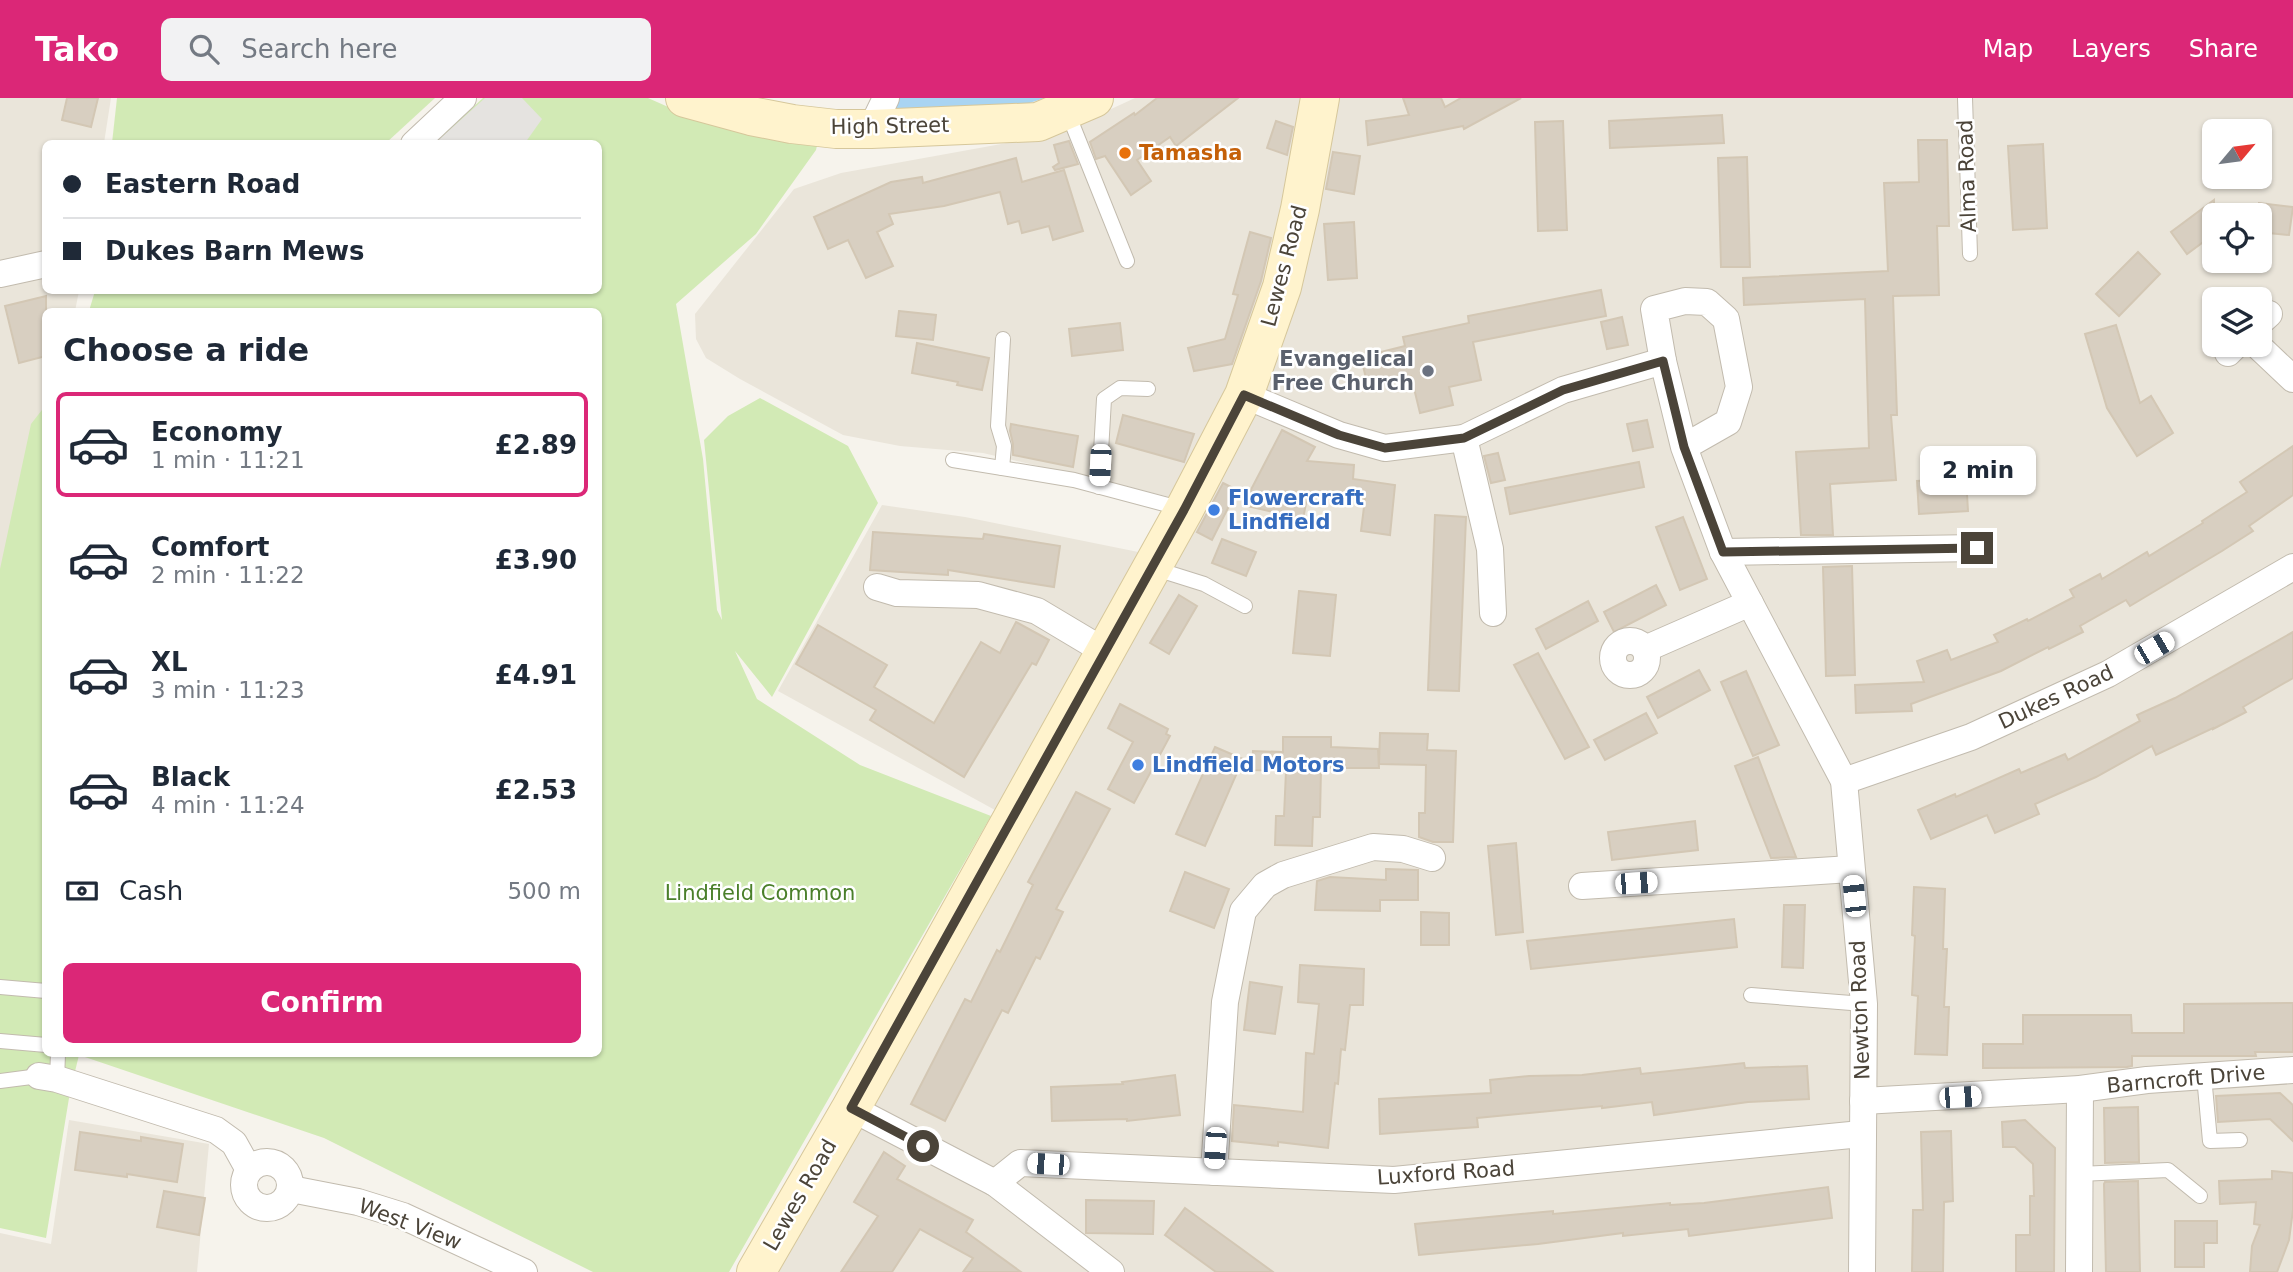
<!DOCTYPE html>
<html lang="en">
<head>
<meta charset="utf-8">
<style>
	:root { --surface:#fff; --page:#f2f2f3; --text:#1f2937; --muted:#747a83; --line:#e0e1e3; --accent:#db2777 }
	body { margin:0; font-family:"DejaVu Sans",sans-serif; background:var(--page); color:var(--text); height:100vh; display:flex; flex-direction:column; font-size:26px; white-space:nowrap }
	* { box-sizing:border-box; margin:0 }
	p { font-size:23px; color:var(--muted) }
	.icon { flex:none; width:38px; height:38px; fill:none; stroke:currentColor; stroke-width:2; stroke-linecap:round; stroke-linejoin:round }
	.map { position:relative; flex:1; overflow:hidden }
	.panel { position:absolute; left:42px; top:210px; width:560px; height:749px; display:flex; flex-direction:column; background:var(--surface); border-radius:10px; box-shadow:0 2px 5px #0004 }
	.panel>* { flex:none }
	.top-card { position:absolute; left:42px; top:42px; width:560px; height:154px; border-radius:10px; box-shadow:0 2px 5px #0004; display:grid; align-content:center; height:154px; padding:0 21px; background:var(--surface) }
	.needle { width:46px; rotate:61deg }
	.controls { position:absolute; left:2202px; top:21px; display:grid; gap:14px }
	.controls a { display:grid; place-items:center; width:70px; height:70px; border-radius:10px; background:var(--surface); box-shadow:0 2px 5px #0004; font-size:35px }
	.end { position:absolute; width:32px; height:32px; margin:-16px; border:9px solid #4b4439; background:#fff; box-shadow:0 0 0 4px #fff }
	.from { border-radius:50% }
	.bubble { position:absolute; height:49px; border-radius:10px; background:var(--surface); box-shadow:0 2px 5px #0004; font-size:23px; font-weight:600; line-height:49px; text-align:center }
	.car { position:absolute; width:21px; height:42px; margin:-21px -10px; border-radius:9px; box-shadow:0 0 5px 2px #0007; background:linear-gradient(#fff 24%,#345 0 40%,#fff 0 76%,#345 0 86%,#fff 0) }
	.top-card b { display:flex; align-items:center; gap:24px; height:66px; font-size:26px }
	.top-card b+b { border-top:2px solid var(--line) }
	.top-card i { width:18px; height:18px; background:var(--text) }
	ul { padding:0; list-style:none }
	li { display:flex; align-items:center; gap:21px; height:105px; margin:0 14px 10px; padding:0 7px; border:4px solid transparent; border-radius:10px }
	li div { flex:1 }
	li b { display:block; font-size:26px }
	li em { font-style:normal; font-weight:600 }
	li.selected { border-color:var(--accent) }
	li>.icon { width:63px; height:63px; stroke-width:1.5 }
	h2 { padding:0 21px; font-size:32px; line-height:84px }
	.pay { display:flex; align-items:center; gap:18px; height:77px; padding:0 21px; font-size:26px }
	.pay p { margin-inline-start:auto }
	.action { display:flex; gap:14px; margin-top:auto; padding:14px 21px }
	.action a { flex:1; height:80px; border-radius:10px; background:var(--accent); color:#fff; font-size:28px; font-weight:600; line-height:80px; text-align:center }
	header { display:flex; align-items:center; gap:42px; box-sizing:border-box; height:98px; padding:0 35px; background:var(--accent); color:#fff }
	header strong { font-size:33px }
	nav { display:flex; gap:38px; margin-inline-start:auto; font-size:24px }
	.search { width:490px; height:63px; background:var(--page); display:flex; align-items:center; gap:18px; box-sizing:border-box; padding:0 24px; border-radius:10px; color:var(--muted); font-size:26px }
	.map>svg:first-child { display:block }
	.residential { fill:#eae5da; fill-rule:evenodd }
	.green { fill:#d2eab5 }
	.parking { fill:#e5e3e0 }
	.water { fill:#a9d4f2 }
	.building { fill:#d8cfc1; stroke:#d3c7b4; stroke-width:2 }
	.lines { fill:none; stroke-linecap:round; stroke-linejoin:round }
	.service-casing { stroke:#c2bbae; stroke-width:16 }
	.minor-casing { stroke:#c2bbae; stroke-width:28 }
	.secondary-casing { stroke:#d6c79b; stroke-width:40 }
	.service { stroke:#fff; stroke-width:14 }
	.minor { stroke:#fff; stroke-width:26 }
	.secondary { stroke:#fff3cd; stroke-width:38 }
	.route { stroke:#4b4439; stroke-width:9 }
	.food-dot { fill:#e8710a; stroke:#fff; stroke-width:2.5 }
	.worship-dot { fill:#6b7280; stroke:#fff; stroke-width:2.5 }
	.shop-dot { fill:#3f7fe0; stroke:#fff; stroke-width:2.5 }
	.labels { text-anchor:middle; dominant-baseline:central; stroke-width:5; stroke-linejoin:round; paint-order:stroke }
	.street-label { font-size:21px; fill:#4b4439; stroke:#fff }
	.food-label { font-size:21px; font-weight:bold; fill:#c56008; stroke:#fff; text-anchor:start }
	.worship-label { font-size:21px; font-weight:bold; fill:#5b616d; stroke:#fff; text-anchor:end }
	.shop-label { font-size:21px; font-weight:bold; fill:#366cbe; stroke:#fff; text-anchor:start }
	.park-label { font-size:21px; fill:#4a7f2a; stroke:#fff }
</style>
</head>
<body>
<header>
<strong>Tako</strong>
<div class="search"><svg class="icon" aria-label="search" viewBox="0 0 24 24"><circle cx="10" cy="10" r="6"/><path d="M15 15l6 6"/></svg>Search here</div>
<nav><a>Map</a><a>Layers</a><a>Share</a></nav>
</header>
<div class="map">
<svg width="2293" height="1174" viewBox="0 0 2293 1174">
	<rect width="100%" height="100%" fill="#f6f3ec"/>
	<g class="residential">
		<path d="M0,0H111L104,45L46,46V192L79,193L75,213L46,214L45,308L0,578Z"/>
		<path d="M1135,0H2293V1174H768L1015,723L778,593L882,407L965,419L1163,459L1195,405L983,355L900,348L843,337L740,281L706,260L696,241L695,216L794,91L841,75L1018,43L1083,24ZM2214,33H2259V79H2214ZM2214,117H2259V163H2214ZM2214,201H2259V247H2214Z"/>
		<path d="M69,1022L209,1046L197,1174H0V1135L51,1146Z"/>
	</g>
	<g class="green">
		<path d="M117,0H435L386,45H112Z"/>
		<path d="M483,0H648L675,12L818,43L816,52L756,136L676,206L703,361L717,512L722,522L704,342L728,318L760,300L848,348L878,405L772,599L735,553L757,601L860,667L991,718L729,1174H593L324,1040L79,957L70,994L46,1140L0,1130V471L31,326L45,308L46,956H598V214L89,213L95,193L598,192V46L434,45Z"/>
	</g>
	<path class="parking" d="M485,0H522L542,21L525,45H435Z"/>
	<path class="water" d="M891,0H1045L1023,7L901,12L892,10Z"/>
	<g class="building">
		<path d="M67,0H98L91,29L62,22Z"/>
		<path d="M1157,0H1238L1176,48L1170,39L1137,62L1151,83L1131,97L1105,58L1096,61L1090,44L1134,15L1135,17Z"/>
		<path d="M1403,0H1441L1445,9L1461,0H1521L1464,31L1463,28L1368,47L1366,23L1409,17Z"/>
		<path d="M1722,17L1724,45L1610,50L1609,23Z"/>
		<path d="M1276,23L1293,29L1287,57L1267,50Z"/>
		<path d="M1563,23L1567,132L1538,133L1535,24Z"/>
		<path d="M1918,42H1947L1949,128H1937L1939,197L1893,198L1897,317H1891L1896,382L1830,386L1833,437H1801L1796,354L1869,350L1865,201L1744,207L1743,180L1888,173L1884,85L1919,84Z"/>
		<path d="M1069,43L1078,66L1055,72L1053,69L1059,65L1054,47Z"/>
		<path d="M2043,46L2047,130L2013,132L2008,48Z"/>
		<path d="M1333,54L1360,58L1354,96L1326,91Z"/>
		<path d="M1747,59L1750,169H1721L1718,60Z"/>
		<path d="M1016,60L1022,84L1064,72L1083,133L1053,142L1049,128L1022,135L1019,123L1008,126L1000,94L944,108L889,116L893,126L877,134L893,168L866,180L848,142L828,151L814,119L891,84L922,79L923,85Z"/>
		<path d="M2214,102V136L2187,156L2171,134Z"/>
		<path d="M2259,105L2293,109L2289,137L2259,134Z"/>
		<path d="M1354,124L1357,180L1328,182L1324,126Z"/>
		<path d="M1250,134L1271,140L1261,183L1232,266L1194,273L1188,250L1225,241L1238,197L1233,196Z"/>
		<path d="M2138,154L2160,176L2119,218L2096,196Z"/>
		<path d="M1601,192L1606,218L1473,244L1481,282L1449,289L1453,307L1420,315L1411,278L1368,289L1361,259L1405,248L1403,239L1469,225L1468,218Z"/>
		<path d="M46,198V258L19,265L5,208Z"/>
		<path d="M899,213L936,217L933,242L896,238Z"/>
		<path d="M1622,219L1628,247L1607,251L1601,224Z"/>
		<path d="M1120,225L1123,252L1072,258L1069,231Z"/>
		<path d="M2116,227L2140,305L2151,298L2173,335L2137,358L2107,310L2085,236Z"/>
		<path d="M917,245L989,260L982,292L957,287L958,284L912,275Z"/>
		<path d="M1123,317L1194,336L1184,364L1116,345Z"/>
		<path d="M1647,322L1653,349L1633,353L1627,326Z"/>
		<path d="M1011,326L1078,338L1073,369L1013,357V346L1010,333Z"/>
		<path d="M1282,332L1315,349L1307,363L1354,367L1353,381L1395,387L1390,437L1361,433L1365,401L1308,395L1303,421L1243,407Z"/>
		<path d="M2293,348V397L2249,428L2253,433L2222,453L2130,508L2126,502L2080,528L2083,534L2049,551L2048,549L2001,573L1911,606L1912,613L1856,615L1855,587L1924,584L1917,563L1947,552L1951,562L1998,544L1994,537L2027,521L2028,523L2074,499L2070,492L2100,476L2102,481L2147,454L2149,458L2203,425L2202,423L2247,394L2240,384Z"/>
		<path d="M1498,355L1505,382L1491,385L1484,358Z"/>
		<path d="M1639,364L1644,389L1510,416L1505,390Z"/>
		<path d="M1966,380L1968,413L1919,416L1917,383Z"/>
		<path d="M1223,385L1237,392L1212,442L1197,434Z"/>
		<path d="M1435,417L1466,419L1459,593L1428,592Z"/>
		<path d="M1683,419L1707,481L1680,492L1656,429Z"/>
		<path d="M873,434L983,441L984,436L1060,448L1054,489L948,472V477L870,472Z"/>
		<path d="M1222,441L1256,454L1246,478L1212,465Z"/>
		<path d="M1852,468L1855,577L1826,578L1823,469Z"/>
		<path d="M1656,487L1666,507L1614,534L1604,514Z"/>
		<path d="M1299,493L1336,497L1330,558L1293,555Z"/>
		<path d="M1179,497L1197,508L1169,556L1150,545Z"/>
		<path d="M1588,503L1598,523L1546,551L1536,531Z"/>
		<path d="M1016,524L1049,542L1036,567L1032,565L964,679L870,622L876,612L796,566L818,527L887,567L874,589L934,625L981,544L1000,555Z"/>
		<path d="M2293,534V580L2243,609L2246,614L2213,631V630L2156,657L2152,648L2096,679L2035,706L2039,716L1995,735L1987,717L1931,741L1918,712L1955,696L1956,699L2019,671L2021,675L2065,656L2068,662L2140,623L2137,617L2175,600Z"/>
		<path d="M1538,555L1589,649L1565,661L1514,567Z"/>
		<path d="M1699,572L1710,592L1658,620L1647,599Z"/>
		<path d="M1746,573L1779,647L1753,658L1721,584Z"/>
		<path d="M1120,606L1168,631L1166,636L1170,638L1134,705L1108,691L1133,644L1108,630Z"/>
		<path d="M1646,615L1657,635L1605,662L1594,642Z"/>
		<path d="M1380,635L1428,636L1427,652L1456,653L1453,744H1433L1419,739V715H1425L1426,667L1379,666Z"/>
		<path d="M1283,639H1331V649L1378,651L1379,670H1321L1320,719H1313L1312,748L1275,747L1276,718H1284L1286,673L1252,672L1253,653L1283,654Z"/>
		<path d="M1215,649L1243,661L1205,748L1176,736Z"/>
		<path d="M1758,659L1775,704L1796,759L1771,760L1735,668Z"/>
		<path d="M1076,694L1110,711L1056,811L1063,814L1040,861L1036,859L1008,915L1002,912L945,1023L911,1006L965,901L971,904L997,852L1000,854L1033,787L1028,784Z"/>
		<path d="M1695,723L1698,752L1612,762L1608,734Z"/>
		<path d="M1516,745L1523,834L1496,837L1488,748Z"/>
		<path d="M1386,771L1418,772V802H1380V813L1315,812L1317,783L1330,779L1386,782Z"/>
		<path d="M1185,774L1229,791L1214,830L1170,813Z"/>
		<path d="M1914,789L1945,791L1943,851H1947L1944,909H1949L1947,957L1915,956L1918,898L1912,897L1915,838L1912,837Z"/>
		<path d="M1784,807H1805L1803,870L1782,869Z"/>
		<path d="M1421,814L1449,815V847H1421Z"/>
		<path d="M1734,821L1737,849L1531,871L1527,843Z"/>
		<path d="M1300,867L1364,871L1363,907H1350L1345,952L1341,951L1338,986L1335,985L1328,1050L1278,1044V1048L1232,1043L1234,1007L1303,1014L1306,955L1314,956L1319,906L1298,904Z"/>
		<path d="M1250,884L1282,889L1275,936L1244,932Z"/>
		<path d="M2293,905V954H2255L2256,958H2132V968L2127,969L1983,970V946H2023V917H2131L2132,935H2184V906Z"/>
		<path d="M1744,965L1745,970L1807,968L1809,1001L1748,1004L1654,1017L1652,1004L1602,1010V1008L1477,1020L1478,1029L1380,1036L1379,1001L1491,995L1490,982L1529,978L1582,977L1640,970L1641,976Z"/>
		<path d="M1175,977L1180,1017L1127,1023V1021L1052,1023L1051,989L1123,986L1122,984Z"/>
		<path d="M2280,995L2293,1007V1043L2270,1021L2218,1024L2216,998Z"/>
		<path d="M2138,1009L2139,1064L2105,1065L2104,1010Z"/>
		<path d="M2025,1022L2055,1050L2054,1174H2016V1137H2030V1098H2034L2033,1066L2015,1049H2003L2002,1024Z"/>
		<path d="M1951,1033L1953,1103L1944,1104L1943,1174H1912L1913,1112H1923L1921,1034Z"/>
		<path d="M80,1034L141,1043V1039L183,1046L177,1084L127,1076V1079L75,1072Z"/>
		<path d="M884,1054L905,1068L897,1081L973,1122L966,1134L1021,1174H963L973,1160L920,1131L892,1174H841L878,1118L854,1104Z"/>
		<path d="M2272,1073L2293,1075V1112L2289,1142L2277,1174H2250L2252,1148L2260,1127L2254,1126L2256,1104L2220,1106L2219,1083L2272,1081Z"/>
		<path d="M2138,1083L2140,1174H2106L2104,1086L2105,1084Z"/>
		<path d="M1828,1089L1832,1120L1689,1138L1688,1131L1623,1138V1135L1538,1146L1419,1157L1415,1126L1553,1113V1116L1670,1105V1107L1704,1105Z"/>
		<path d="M164,1093L205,1100L199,1137L157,1129Z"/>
		<path d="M1086,1102L1154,1103L1153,1136L1086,1135Z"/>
		<path d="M1185,1110L1243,1152L1273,1174H1216L1165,1137Z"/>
		<path d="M2175,1123H2217V1145H2204V1169H2175Z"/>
	</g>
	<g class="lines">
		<g class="service-casing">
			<g id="service">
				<path d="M1965,0L1970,156"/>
				<path d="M1067,13L1127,163"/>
				<path d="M953,362L1074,382L1183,411"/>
				<path d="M1002,370L1004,348L998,328L1003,241"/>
				<path d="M1099,389L1104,301L1120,290L1148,291"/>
				<path d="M1153,470L1204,486L1245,508"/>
				<path d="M0,889L46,893"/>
				<path d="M1751,897L1864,906"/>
				<path d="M0,943L46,947"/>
				<path d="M2204,978L2210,1043L2240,1042"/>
				<path d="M57,981L58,956"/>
				<path d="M0,983L39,978"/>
				<path d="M2079,1076L2168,1072L2200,1098"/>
			</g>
		</g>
		<g class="minor-casing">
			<g id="minor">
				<path d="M871,31L886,0"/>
				<path d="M414,46L463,0"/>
				<path d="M0,176L46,166"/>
				<path d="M2259,225L2269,216"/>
				<path d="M2257,247L2293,281"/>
				<path d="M2228,255L2236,247"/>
				<path d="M1244,297L1339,337L1385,350L1464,340L1563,292L1663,263"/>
				<path d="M1464,340L1490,451L1493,515"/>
				<path d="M1684,349L1728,324L1739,289L1726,221L1707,204L1685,203L1654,211L1663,263L1684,349L1723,454L1844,683L1864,906L1862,1174"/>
				<path d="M1723,454L1977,450"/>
				<path d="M877,489L897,495L978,497L1037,513L1104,553"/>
				<circle cx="1630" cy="560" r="17"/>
				<path d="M1645,551L1750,505"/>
				<path d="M1844,683L1971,639L2108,576L2293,469"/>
				<path d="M1582,788L1851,771"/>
				<path d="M39,978L57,981L216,1032L234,1045L249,1072"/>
				<path d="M1863,1003L2080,991L2147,982L2293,972"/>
				<path d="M851,1010L995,1085L1111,1174"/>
				<circle cx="267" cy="1087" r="23"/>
				<path d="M1214,1074L1225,904L1243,813L1265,787L1283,777L1373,749L1403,751L1432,760"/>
				<path d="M995,1085L1020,1065L1394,1082L1861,1036"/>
				<path d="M291,1091L358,1104L403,1118L524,1174"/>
				<path d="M2079,1174L2080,991"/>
			</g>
		</g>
		<g class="secondary-casing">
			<g id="secondary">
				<path d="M685,0L751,18L792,26L836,31H871L1038,24L1094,0"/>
				<path d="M756,1174L851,1010L1184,412L1244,297L1282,189L1300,111L1320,0"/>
			</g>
		</g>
		<use href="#service" class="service"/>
		<use href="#minor" class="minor"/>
		<use href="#secondary" class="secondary"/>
	</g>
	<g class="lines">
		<path class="route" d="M923,1048L851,1010L1184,412L1244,297L1339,337L1385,350L1464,340L1563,292L1663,263L1684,349L1723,454L1977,450"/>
	</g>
	<circle class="food-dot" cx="1125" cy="55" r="7"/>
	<circle class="worship-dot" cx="1428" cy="273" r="7"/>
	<g class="shop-dot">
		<circle cx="1214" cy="412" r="7"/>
		<circle cx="1138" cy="667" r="7"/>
	</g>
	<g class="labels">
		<g class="street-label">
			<text transform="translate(890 28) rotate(-1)">High Street</text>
			<text transform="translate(1967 78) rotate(-92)">Alma Road</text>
			<text transform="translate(1284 168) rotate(-75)">Lewes Road</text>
			<text transform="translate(2056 599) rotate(-25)">Dukes Road</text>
			<text transform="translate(1860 912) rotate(-92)">Newton Road</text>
			<text transform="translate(2186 981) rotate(-5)">Barncroft Drive</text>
			<text transform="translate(1446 1075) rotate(-4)">Luxford Road</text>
			<text transform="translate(800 1097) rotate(-60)">Lewes Road</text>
			<text transform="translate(410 1126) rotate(21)">West View</text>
		</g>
		<g class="food-label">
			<text x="1139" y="55">Tamasha</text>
		</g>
		<g class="worship-label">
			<text x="1414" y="261">Evangelical<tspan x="1414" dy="24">Free Church</tspan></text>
		</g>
		<g class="shop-label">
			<text x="1228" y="400">Flowercraft<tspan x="1228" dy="24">Lindfield</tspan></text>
			<text x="1152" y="667">Lindfield Motors</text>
		</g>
		<g class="park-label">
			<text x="760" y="795">Lindfield Common</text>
		</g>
	</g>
</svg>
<div class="controls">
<a><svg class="needle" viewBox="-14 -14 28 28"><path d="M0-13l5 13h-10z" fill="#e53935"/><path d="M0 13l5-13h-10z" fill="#747a83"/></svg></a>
<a><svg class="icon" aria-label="locate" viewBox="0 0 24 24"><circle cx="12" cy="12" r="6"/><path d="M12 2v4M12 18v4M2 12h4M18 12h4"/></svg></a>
<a><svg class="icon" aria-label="layers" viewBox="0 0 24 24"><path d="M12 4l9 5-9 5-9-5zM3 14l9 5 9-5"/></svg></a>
</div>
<i class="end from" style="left:923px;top:1048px"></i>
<i class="end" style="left:1977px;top:450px"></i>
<div class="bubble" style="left:1920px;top:348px;width:116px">2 min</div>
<i class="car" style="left:1100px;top:367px;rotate:183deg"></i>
<i class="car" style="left:2154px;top:550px;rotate:60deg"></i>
<i class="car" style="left:1636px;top:785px;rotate:86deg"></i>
<i class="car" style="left:1854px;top:798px;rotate:354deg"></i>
<i class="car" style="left:1960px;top:999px;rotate:87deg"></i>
<i class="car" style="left:1215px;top:1050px;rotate:184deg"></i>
<i class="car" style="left:1048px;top:1066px;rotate:273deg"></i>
<div class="top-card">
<b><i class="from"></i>Eastern Road</b>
<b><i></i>Dukes Barn Mews</b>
</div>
<section class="panel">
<h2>Choose a ride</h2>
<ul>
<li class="selected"><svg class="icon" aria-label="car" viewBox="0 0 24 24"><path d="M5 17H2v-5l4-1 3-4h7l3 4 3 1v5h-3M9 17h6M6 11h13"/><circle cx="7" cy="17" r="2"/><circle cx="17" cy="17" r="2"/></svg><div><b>Economy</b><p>1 min · 11:21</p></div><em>£2.89</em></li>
<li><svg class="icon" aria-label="car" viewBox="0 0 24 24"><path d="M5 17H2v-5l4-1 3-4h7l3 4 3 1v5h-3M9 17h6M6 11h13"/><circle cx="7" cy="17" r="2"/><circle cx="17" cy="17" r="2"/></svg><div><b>Comfort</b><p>2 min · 11:22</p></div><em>£3.90</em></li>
<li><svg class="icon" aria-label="car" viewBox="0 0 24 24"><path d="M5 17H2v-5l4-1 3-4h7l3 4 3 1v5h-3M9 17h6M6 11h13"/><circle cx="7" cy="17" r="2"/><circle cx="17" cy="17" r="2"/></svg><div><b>XL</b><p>3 min · 11:23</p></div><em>£4.91</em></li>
<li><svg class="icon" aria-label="car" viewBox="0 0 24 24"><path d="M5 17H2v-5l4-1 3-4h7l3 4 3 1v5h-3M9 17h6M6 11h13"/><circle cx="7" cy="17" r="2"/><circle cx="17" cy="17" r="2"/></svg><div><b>Black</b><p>4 min · 11:24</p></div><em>£2.53</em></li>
</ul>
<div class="pay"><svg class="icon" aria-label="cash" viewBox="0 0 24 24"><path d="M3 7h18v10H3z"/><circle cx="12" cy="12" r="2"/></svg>Cash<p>500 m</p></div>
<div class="action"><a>Confirm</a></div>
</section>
</div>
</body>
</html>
